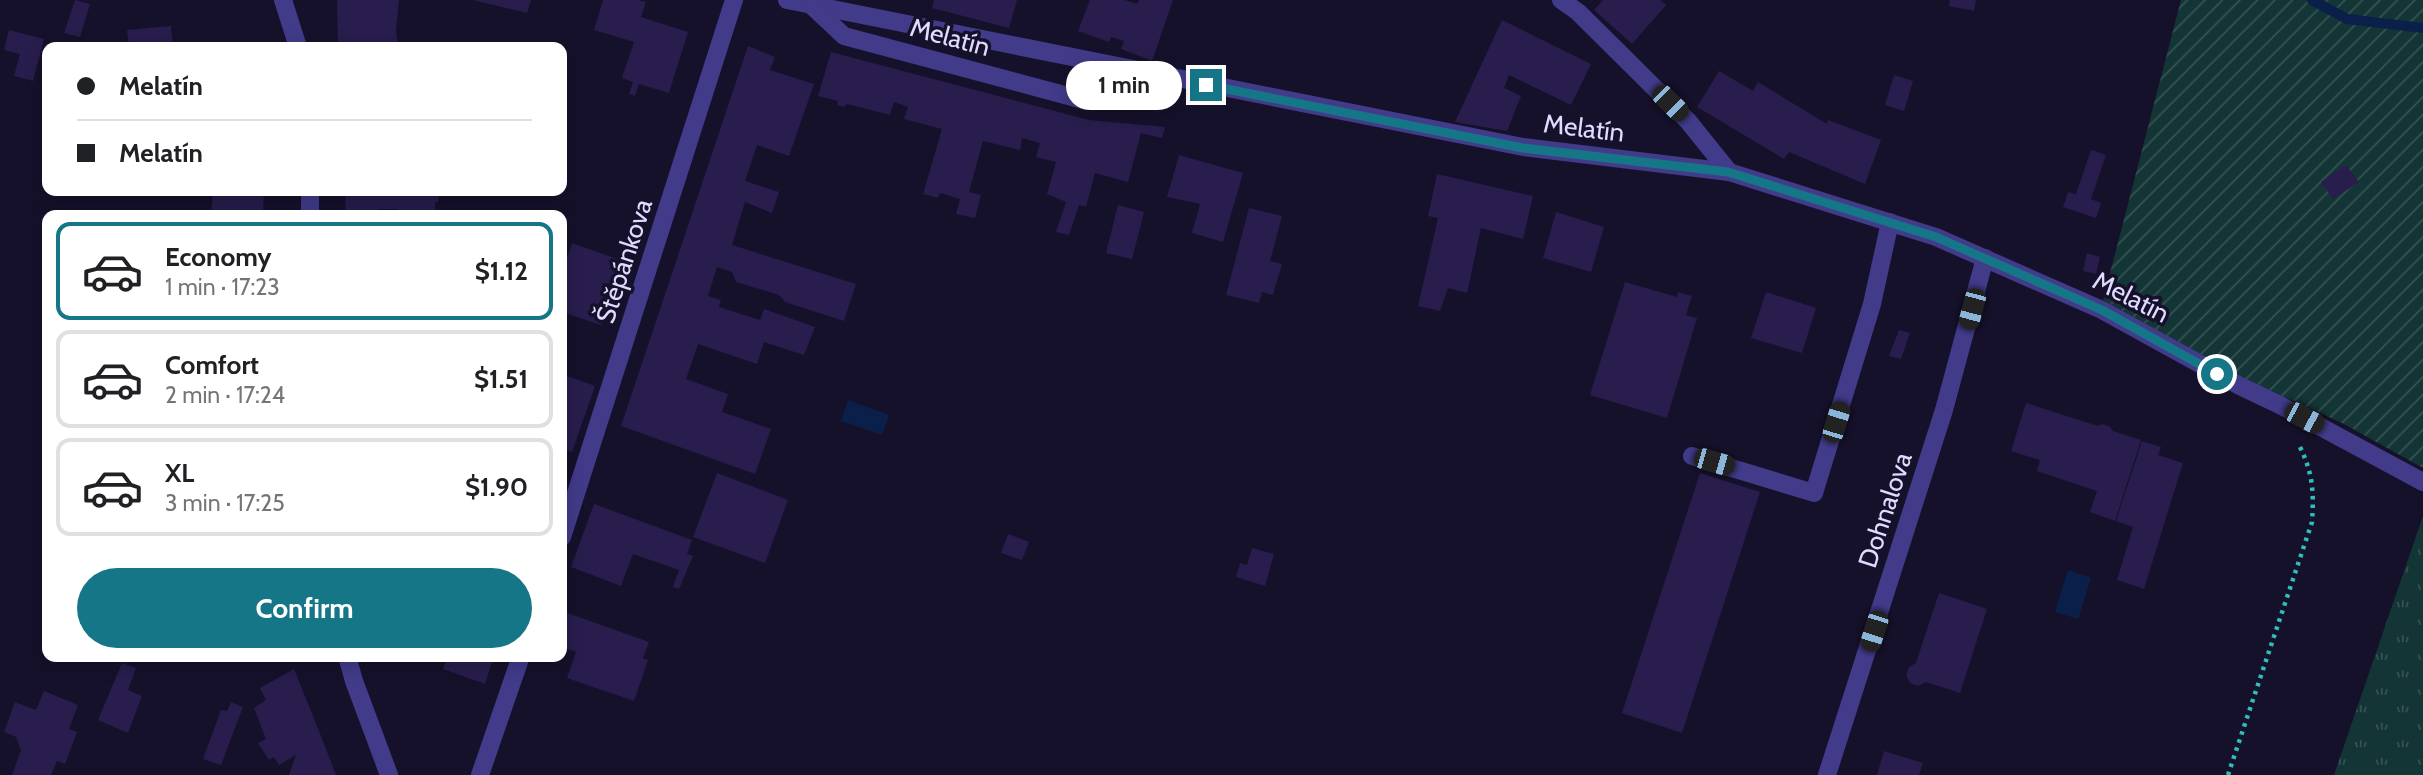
<!DOCTYPE html>
<html lang="en">
<head>
<meta charset="utf-8">
<style>
	:root { --surface:#fff; --page:#f6f6f6; --text:#202124; --muted:#757577; --line:#e0e0e0; --accent:#157687 }
	body { margin:0; font-family:Cabin,sans-serif; background:var(--page); color:var(--text); height:100vh; display:flex; flex-direction:column; font-size:26px; white-space:nowrap }
	* { box-sizing:border-box; margin:0 }
	p { font-size:23px; color:var(--muted) }
	.icon { flex:none; width:38px; height:38px; fill:none; stroke:currentColor; stroke-width:2; stroke-linecap:round; stroke-linejoin:round }
	.map { position:relative; flex:1; overflow:hidden }
	.side { position:absolute; left:42px; top:210px; width:525px; height:452px; display:flex; flex-direction:column; background:var(--surface); border-radius:14px; box-shadow:0 4px 18px #0003 }
	.side>* { flex:none }
	.guide { position:absolute; left:42px; top:42px; width:525px; height:154px; border-radius:14px; box-shadow:0 4px 18px #0003; display:grid; align-content:center; height:154px; padding:0 35px; background:var(--surface) }
	.end { position:absolute; width:32px; height:32px; margin:-16px; border:9px solid #157687; background:#fff; box-shadow:0 0 0 4px #fff }
	.from { border-radius:50% }
	.bubble { position:absolute; height:49px; border-radius:24px; background:var(--surface); box-shadow:0 4px 18px #0003; font-size:23px; font-weight:700; line-height:49px; text-align:center }
	.car { position:absolute; width:21px; height:42px; margin:-21px -10px; border-radius:9px; box-shadow:0 0 5px 2px #0007; background:linear-gradient(#222 24%,#8ab4d8 0 40%,#222 0 76%,#8ab4d8 0 86%,#222 0) }
	.guide b { display:flex; align-items:center; gap:24px; height:66px; font-size:26px }
	.guide b+b { border-top:2px solid var(--line) }
	.guide i { width:18px; height:18px; background:var(--text) }
	ul { padding:12px 0 0; list-style:none }
	li { display:flex; align-items:center; gap:21px; height:98px; margin:0 14px 10px; padding:0 21px; border:4px solid var(--line); border-radius:14px }
	li div { flex:1 }
	li b { display:block; font-size:26px }
	li em { font-style:normal; font-weight:700 }
	li.active { border-color:var(--accent) }
	li>.icon { width:63px; height:63px; stroke-width:1.5 }
	.action { display:flex; gap:14px; margin-top:auto; padding:14px 35px }
	.action a { flex:1; height:80px; border-radius:42px; background:var(--accent); color:#fff; font-size:28px; font-weight:700; line-height:80px; text-align:center }
	.map>svg:first-child { display:block }
	.grass { fill:url(#grass-tufts) }
	.garden { fill:url(#garden-furrows) }
	.water { fill:#0a204b }
	.lines { fill:none; stroke-linecap:round; stroke-linejoin:round }
	.stream { stroke:#0a204b; stroke-width:10 }
	.building { fill:#281d4c }
	.path { stroke:#2fbfba; stroke-width:4.5; stroke-dasharray:3.5 5; stroke-linecap:butt }
	.minor { stroke:#413b8a; stroke-width:18 }
	.route { stroke:#157687; stroke-width:9 }
	.labels { text-anchor:middle; dominant-baseline:central; stroke-width:7; stroke-linejoin:round; paint-order:stroke }
	.street-label { font-size:26px; fill:#e0dbff; stroke:#16112b }
</style>
</head>
<body>
<div class="map">
<svg width="2423" height="775" viewBox="0 0 2423 775">
	<defs>
		<pattern id="grass-tufts" width="24" height="20" patternUnits="userSpaceOnUse" patternTransform="scale(1.75)"><rect width="24" height="20" fill="#143535"/><path d="M3 7l-1-3M5 7V3M7 7l1-3M15 17l-1-3M17 17v-4M19 17l1-3" fill="none" stroke="#365253"/></pattern>
		<pattern id="garden-furrows" width="10" height="10" patternUnits="userSpaceOnUse" patternTransform="scale(1.75)"><rect width="10" height="10" fill="#143535"/><path d="M-1 1l2-2M0 10L10 0M9 11l2-2" fill="none" stroke="#365253"/></pattern>
	</defs>
	<rect width="100%" height="100%" fill="#16112b"/>
	<path class="grass" d="M2423,516V775H2334Z"/>
	<path class="garden" d="M2181,0H2423V468L2344,424L2241,377L2103,300Z"/>
	<g class="water">
		<path d="M848,400L889,415L882,435L841,421Z"/>
		<path d="M2068,570L2091,578L2078,619L2055,612Z"/>
	</g>
	<g class="lines">
		<path class="stream" d="M2312,0L2347,19L2423,28"/>
	</g>
	<g class="building">
		<path d="M75,0L90,4L80,37L64,33Z"/>
		<path d="M337,0H399L396,30L398,47H338Z"/>
		<path d="M473,0H531L527,13Z"/>
		<path d="M603,0H638L646,2L641,17L688,32L669,93L639,84L635,96L629,94L633,82L622,78L634,42L594,30Z"/>
		<path d="M934,0H1017L1009,28L932,8Z"/>
		<path d="M1090,0H1125L1137,4L1139,0H1173L1152,61L1121,49L1124,41L1111,37L1109,42L1078,31Z"/>
		<path d="M1603,0H1660L1666,5L1632,44L1594,10Z"/>
		<path d="M1950,0H1976L1974,11L1949,6Z"/>
		<path d="M1502,20L1591,64L1571,105L1509,75L1504,88L1521,96L1507,131L1455,122Z"/>
		<path d="M171,26L173,47H129L127,30Z"/>
		<path d="M9,30L44,39L33,81L14,76L20,54L4,50Z"/>
		<path d="M748,46L775,57L770,70L814,84L789,156L757,145L745,181L779,192L772,213L745,202L732,245L856,284L844,321L785,302L779,295L736,282L732,272L717,267L708,296L721,300L719,307L760,320L764,309L815,327L804,355L764,342L757,364L698,344L686,379L728,394L722,412L771,429L755,474L621,426Z"/>
		<path d="M831,52L1089,120L1165,127L1162,138L1141,133L1128,182L1095,173L1086,207L1079,205L1069,235L1056,232L1066,202L1047,194L1056,162L1036,157L1040,143L1022,138L1020,150L983,141L969,192L981,195L975,218L956,214L960,199L940,193L938,198L923,194L942,129L904,119L908,107L894,102L890,115L847,104L844,107L837,105L838,101L818,96Z"/>
		<path d="M1719,71L1753,91L1758,82L1827,124L1828,120L1881,140L1865,184L1789,152L1784,159L1697,107Z"/>
		<path d="M1894,75L1913,81L1904,111L1885,105Z"/>
		<path d="M2091,150L2106,155L2091,199L2101,203L2096,218L2063,207L2068,192L2076,194Z"/>
		<path d="M1179,155L1243,173L1223,242L1192,233L1200,204L1167,197Z"/>
		<path d="M2346,165L2359,182L2333,199L2321,182Z"/>
		<path d="M1437,174L1533,196L1523,239L1481,228L1467,293L1448,288L1440,311L1418,306L1438,218L1428,216Z"/>
		<path d="M213,191H264L263,215H211Z"/>
		<path d="M345,191H439L438,202H435V215H398V209H378V215H346Z"/>
		<path d="M1118,205L1144,212L1132,259L1106,253Z"/>
		<path d="M1249,208L1282,216L1270,261L1282,264L1273,295L1262,292L1259,303L1226,295Z"/>
		<path d="M1556,212L1604,227L1591,272L1543,258Z"/>
		<path d="M572,243L623,261L601,325L562,312V273Z"/>
		<path d="M2087,253L2100,257L2096,274L2083,271Z"/>
		<path d="M1625,282L1677,297L1678,292L1692,296L1686,315L1697,318L1667,418L1590,395Z"/>
		<path d="M1766,292L1816,308L1802,353L1751,338Z"/>
		<path d="M1899,330L1910,333L1901,359L1889,356Z"/>
		<path d="M562,374L595,386L572,452L562,449Z"/>
		<path d="M2026,403L2098,426L2102,424L2110,427L2113,431L2141,440L2115,521L2090,512L2097,491L2037,471L2040,460L2011,451Z"/>
		<path d="M2142,441L2161,447L2158,455L2183,463L2144,589L2117,580L2133,527L2116,521Z"/>
		<path d="M717,473L788,500L765,563L693,537Z"/>
		<path d="M1700,473L1760,492L1682,733L1622,713Z"/>
		<path d="M594,504L692,540L687,554L693,556L679,589L673,587L679,570L633,554L621,586L571,567Z"/>
		<path d="M1008,534L1029,542L1022,560L1001,553Z"/>
		<path d="M1252,548L1274,554L1265,586L1236,577L1240,563L1247,565Z"/>
		<path d="M1939,593L1987,609L1960,693L1926,682L1918,686L1910,683L1906,675L1909,667L1916,663Z"/>
		<path d="M562,611L649,642L643,658L648,660L634,701L567,678L576,652L562,647Z"/>
		<path d="M448,656H494L485,684L443,669Z"/>
		<path d="M122,663L136,668L128,690L142,696L128,733L98,720Z"/>
		<path d="M294,669L319,731L336,775H289L296,755L279,765L274,757L269,760L258,743L266,739L254,708L266,700L260,688Z"/>
		<path d="M44,691L78,705L69,729L77,732L65,764L57,761L51,775H12L21,750L16,737L4,732L15,702L36,710Z"/>
		<path d="M231,702L243,707L221,765L203,759L221,710L227,711Z"/>
		<path d="M1884,751L1923,763L1919,775H1877Z"/>
	</g>
	<g class="lines">
		<path class="path" d="M2228,775L2312,522C2314,492 2313,474 2300,447"/>
		<g class="minor">
			<path d="M283,0L298,47"/>
			<path d="M787,0L1523,147L1729,172L1936,237L2102,310L2240,386L2280,405L2423,482"/>
			<path d="M1561,0L1578,12L1688,121L1729,172"/>
			<path d="M811,5L844,36L1087,101"/>
			<path d="M310,191V215"/>
			<path d="M1692,456L1814,493L1872,304L1890,222"/>
			<path d="M562,537L734,0"/>
			<path d="M347,656L354,681L389,775"/>
			<path d="M480,775L521,656"/>
			<path d="M1827,775L1944,410L1985,258"/>
		</g>
	</g>
	<g class="lines">
		<path class="route" d="M1206,85L1523,148L1728,172L1936,237L2102,310L2217,374"/>
	</g>
	<g class="labels">
		<g class="street-label">
			<text transform="translate(950 37) rotate(15)">Melatín</text>
			<text transform="translate(1584 128) rotate(7)">Melatín</text>
			<text transform="translate(624 261) rotate(-72)">Štěpánkova</text>
			<text transform="translate(2131 297) rotate(27)">Melatín</text>
			<text transform="translate(1885 510) rotate(-72)">Dohnalova</text>
		</g>
	</g>
</svg>
<i class="end from" style="left:2217px;top:374px"></i>
<i class="end" style="left:1206px;top:85px"></i>
<div class="bubble" style="left:1066px;top:61px;width:116px">1 min</div>
<i class="car" style="left:1670px;top:103px;rotate:135deg"></i>
<i class="car" style="left:1972px;top:309px;rotate:195deg"></i>
<i class="car" style="left:2304px;top:418px;rotate:118deg"></i>
<i class="car" style="left:1836px;top:422px;rotate:17deg"></i>
<i class="car" style="left:1714px;top:462px;rotate:106deg"></i>
<i class="car" style="left:1874px;top:631px;rotate:198deg"></i>
<div class="guide">
<b><i class="from"></i>Melatín</b>
<b><i></i>Melatín</b>
</div>
<section class="side">
<ul>
<li class="active"><svg class="icon" aria-label="car" viewBox="0 0 24 24"><path d="M5 17H2v-5l4-1 3-4h7l3 4 3 1v5h-3M9 17h6M6 11h13"/><circle cx="7" cy="17" r="2"/><circle cx="17" cy="17" r="2"/></svg><div><b>Economy</b><p>1 min · 17:23</p></div><em>$1.12</em></li>
<li><svg class="icon" aria-label="car" viewBox="0 0 24 24"><path d="M5 17H2v-5l4-1 3-4h7l3 4 3 1v5h-3M9 17h6M6 11h13"/><circle cx="7" cy="17" r="2"/><circle cx="17" cy="17" r="2"/></svg><div><b>Comfort</b><p>2 min · 17:24</p></div><em>$1.51</em></li>
<li><svg class="icon" aria-label="car" viewBox="0 0 24 24"><path d="M5 17H2v-5l4-1 3-4h7l3 4 3 1v5h-3M9 17h6M6 11h13"/><circle cx="7" cy="17" r="2"/><circle cx="17" cy="17" r="2"/></svg><div><b>XL</b><p>3 min · 17:25</p></div><em>$1.90</em></li>
</ul>
<div class="action"><a>Confirm</a></div>
</section>
</div>
</body>
</html>
